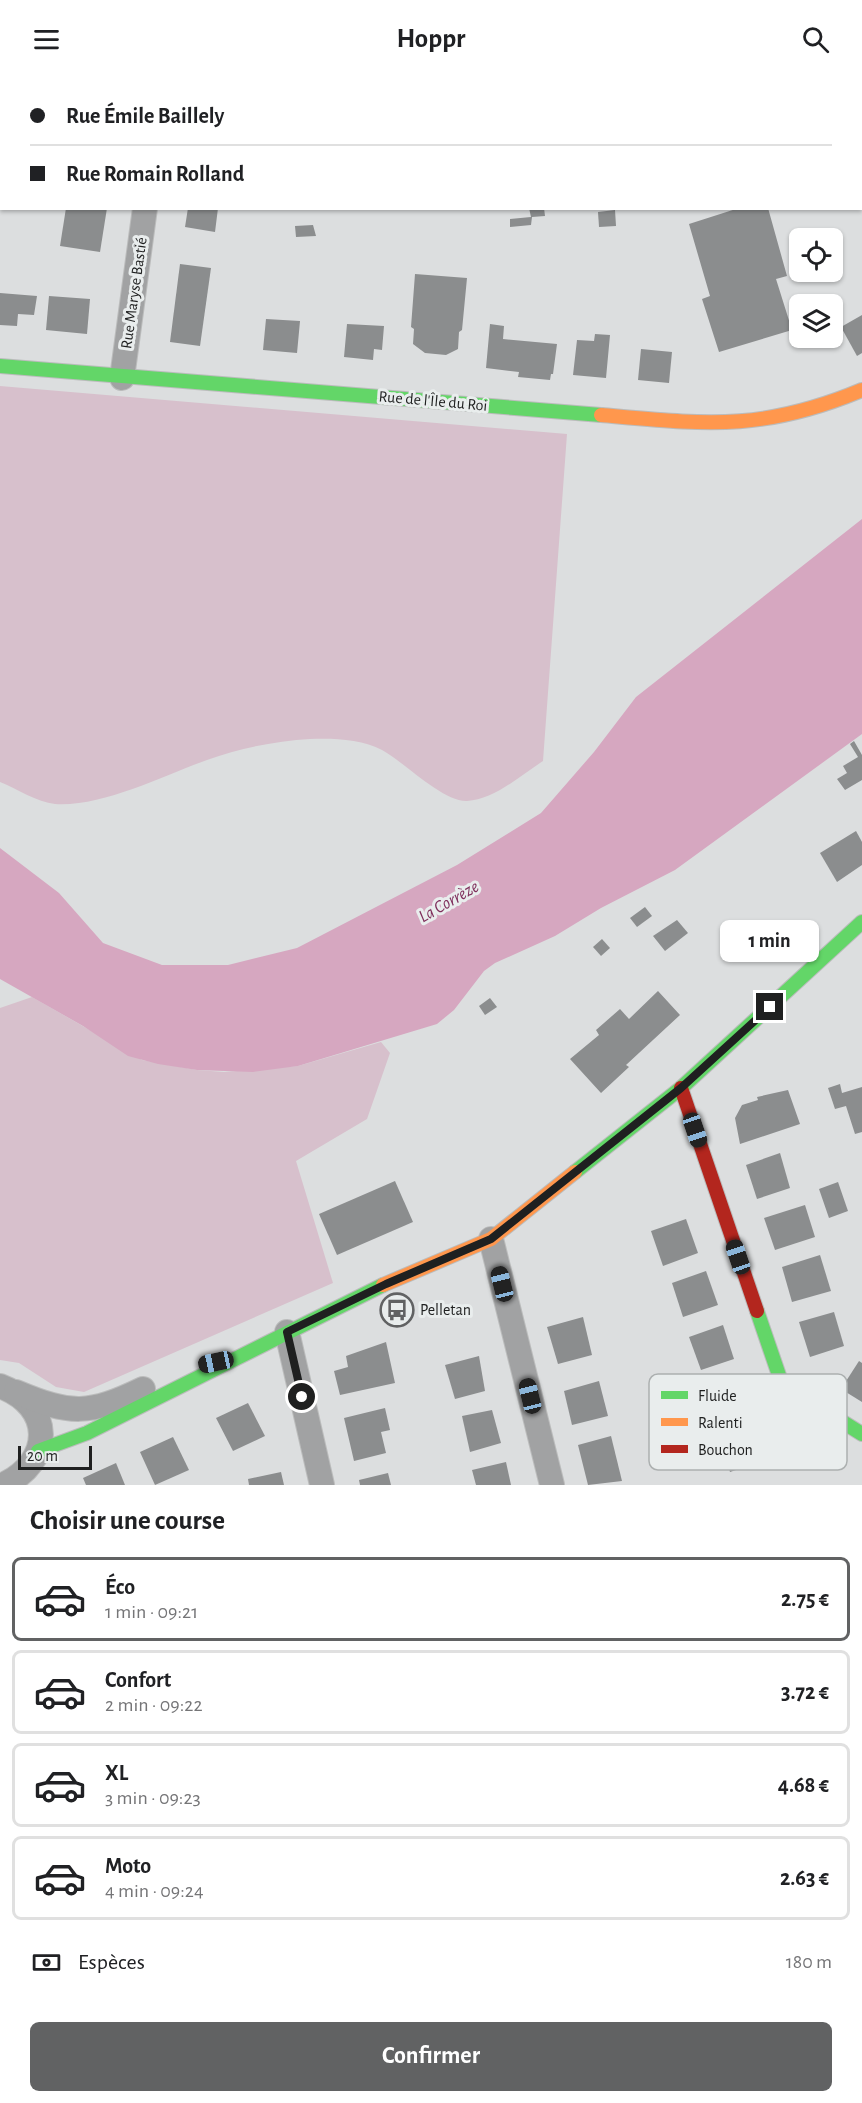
<!DOCTYPE html>
<html lang="fr">
<head>
<meta charset="utf-8">
<style>
	:root { --surface:#fff; --page:#f6f6f6; --text:#202124; --muted:#757577; --line:#e0e0e0; --accent:#616263 }
	body { margin:0; font-family:"Alegreya Sans",sans-serif; background:var(--page); color:var(--text); height:100vh; display:flex; flex-direction:column; font-size:22px; white-space:nowrap }
	* { box-sizing:border-box; margin:0 }
	p { font-size:20px; color:var(--muted) }
	.icon { flex:none; width:33px; height:33px; fill:none; stroke:currentColor; stroke-width:2; stroke-linecap:round; stroke-linejoin:round }
	.map { position:relative; height:1407px; overflow:hidden }
	.panel { display:flex; flex-direction:column; background:var(--surface); flex:1 }
	.panel>* { flex:none }
	.guide { position:absolute; left:0px; top:0px; width:862px; height:132px; box-shadow:0 2px 4px #0004; display:grid; align-content:center; height:132px; padding:0 30px; background:var(--surface) }
	.buttons { position:absolute; left:789px; top:150px; display:grid; gap:12px }
	.buttons a { display:grid; place-items:center; width:54px; height:54px; border-radius:9px; background:var(--surface); box-shadow:0 2px 4px #0004; font-size:30px }
	.scale { position:absolute; left:18px; bottom:15px; width:74px; box-sizing:border-box; padding-left:6px; border:3px solid #1f2020; border-top:0; font-size:16px; line-height:21px; white-space:nowrap; color:#1f2020; -webkit-text-stroke:4px #e9eded; paint-order:stroke }
	.end { position:absolute; width:27px; height:27px; margin:-14px; border:8px solid #1f2020; background:#fff; box-shadow:0 0 0 3px #fff }
	.from { border-radius:50% }
	.bubble { position:absolute; height:42px; border-radius:9px; background:var(--surface); box-shadow:0 2px 4px #0004; font-size:20px; font-weight:700; line-height:42px; text-align:center }
	.car { position:absolute; width:18px; height:36px; margin:-18px -9px; border-radius:8px; box-shadow:0 0 4px 2px #0007; background:linear-gradient(#222 24%,#8ab4d8 0 40%,#222 0 76%,#8ab4d8 0 86%,#222 0) }
	.guide b { display:flex; align-items:center; gap:21px; height:57px; font-size:22px }
	.guide b+b { border-top:2px solid var(--line) }
	.guide i { width:15px; height:15px; background:var(--text) }
	ul { padding:0; list-style:none }
	li { display:flex; align-items:center; gap:18px; height:84px; margin:0 12px 9px; padding:0 18px; border:3px solid var(--line); border-radius:9px }
	li div { flex:1 }
	li b { display:block; font-size:22px }
	li em { font-style:normal; font-weight:700 }
	li.active { border-color:var(--accent) }
	li>.icon { width:54px; height:54px; stroke-width:1.5 }
	h2 { padding:0 30px; font-size:27px; line-height:72px }
	.pay { display:flex; align-items:center; gap:15px; height:66px; padding:0 30px; font-size:22px }
	.pay p { margin-inline-start:auto }
	.cta { display:flex; gap:12px; margin-top:auto; padding:12px 30px }
	.cta a { flex:1; height:69px; border-radius:9px; background:var(--accent); color:#fff; font-size:24px; font-weight:700; line-height:69px; text-align:center }
	header { display:flex; justify-content:space-between; align-items:center; height:78px; padding:0 30px; background:var(--surface); font-size:27px; font-weight:700 }
	.map>svg:first-child { display:block }
	.green { fill:#d7c0cc }
	.water { fill:#d6a7c0 }
	.building { fill:#8b8d8e }
	.lines { fill:none; stroke-linecap:round; stroke-linejoin:round }
	.street-casing { stroke:#bbbcbc; stroke-width:26 }
	.fast-casing { stroke:#bbbcbc; stroke-width:16 }
	.slow-casing { stroke:#bbbcbc; stroke-width:16 }
	.jam-casing { stroke:#bbbcbc; stroke-width:16 }
	.street { stroke:#a1a2a3; stroke-width:24 }
	.fast { stroke:#63d668; stroke-width:14 }
	.slow { stroke:#ff974d; stroke-width:14 }
	.jam { stroke:#b3261e; stroke-width:14 }
	.route { stroke:#1f2020; stroke-width:8 }
	.labels { text-anchor:middle; dominant-baseline:central; stroke-width:6; stroke-linejoin:round; paint-order:stroke }
	.street-label { font-size:16px; fill:#1f2020; stroke:#e9eded }
	.poi-label { font-size:16px; fill:#1f2020; stroke:#e9eded; text-anchor:start }
	.water-label { font-size:18px; font-style:italic; fill:#7f2f5c; stroke:#e9eded }
	.key { fill:#e9eded; stroke:#acb0b0; stroke-width:1.5 }
	.key-label { font-size:16px; fill:#1f2020 }
</style>
</head>
<body>
<header><svg class="icon" aria-label="menu" viewBox="0 0 24 24"><path d="M4 6h16M4 12h16M4 18h16"/></svg>Hoppr<svg class="icon" aria-label="search" viewBox="0 0 24 24"><circle cx="10" cy="10" r="6"/><path d="M15 15l6 6"/></svg></header>
<div class="map">
<svg width="862" height="1407" viewBox="0 0 862 1407">
	<rect width="100%" height="100%" fill="#dcdedf"/>
	<g class="green">
		<path d="M0,308L567,356L543,683C521,697 494,722 467,723C443,724 404,684 382,672C362,661 332,660 310,661C276,663 240,670 207,682C162,698 103,729 55,726C37,724 17,711 0,704Z"/>
		<path d="M32,919L142,982L197,992L224,994L298,988L381,964L390,975L367,1041L296,1083L333,1205L84,1314L56,1309L19,1285L0,1282V930Z"/>
	</g>
	<path class="water" d="M862,441V656L675,792L601,830L555,858L495,885L484,893L454,932L437,946L298,988L253,994L197,992L158,986L128,978L83,948L0,901V770L59,815L103,865L162,887H228L297,870L457,787L541,735L594,674L636,619Z"/>
	<g class="building">
		<path d="M66,130H107L100,174L60,168Z"/>
		<path d="M188,130H218L215,154L185,149Z"/>
		<path d="M529,130H544L545,138L532,139L531,147L510,149V141L531,139Z"/>
		<path d="M739,130H768L787,198L776,201L792,252L719,274L702,221L710,218L689,146Z"/>
		<path d="M615,132L616,148L599,149L598,134Z"/>
		<path d="M313,147L316,158L296,159L295,148Z"/>
		<path d="M180,186L211,190L200,268L170,264Z"/>
		<path d="M415,196L467,200L462,252L459,254L458,271L446,277L425,275L413,266L414,251L411,249Z"/>
		<path d="M0,215L37,218L34,237L18,236L17,248L0,247Z"/>
		<path d="M49,218L90,221L87,256L46,252Z"/>
		<path d="M862,237V275L857,278L841,249Z"/>
		<path d="M266,241L300,243L297,275L263,272Z"/>
		<path d="M347,246L384,248L382,272L374,271L373,282L344,279Z"/>
		<path d="M490,246L504,248L503,261L557,266L553,296H551L550,302L518,299L519,294L486,290Z"/>
		<path d="M595,256L610,257L606,300L573,297L577,262L594,263Z"/>
		<path d="M641,271L672,274L669,305L638,302Z"/>
		<path d="M854,663L862,677V702L845,712L837,701L847,695L843,688L858,679L850,666Z"/>
		<path d="M856,753L862,764V787L837,804L820,775Z"/>
		<path d="M645,829L652,838L637,849L630,840Z"/>
		<path d="M677,842L688,855L665,873L653,858Z"/>
		<path d="M602,861L610,870L601,878L593,869Z"/>
		<path d="M658,913L680,937L626,987L629,989L601,1015L570,981L599,957L596,952L620,931L629,941Z"/>
		<path d="M490,920L497,929L485,937L479,928Z"/>
		<path d="M840,1006L842,1015L862,1009V1054L855,1056L846,1028L835,1031L828,1010Z"/>
		<path d="M788,1012L800,1046L740,1066L735,1040L742,1027L758,1022L757,1019Z"/>
		<path d="M780,1075L790,1110L757,1121L746,1087Z"/>
		<path d="M395,1103L413,1144L337,1177L319,1136Z"/>
		<path d="M838,1104L848,1133L829,1140L819,1111Z"/>
		<path d="M805,1127L815,1159L775,1172L764,1140Z"/>
		<path d="M686,1141L698,1175L663,1188L651,1153Z"/>
		<path d="M820,1177L831,1213L792,1224L782,1189Z"/>
		<path d="M706,1193L718,1227L683,1239L672,1205Z"/>
		<path d="M834,1234L844,1268L810,1279L799,1244Z"/>
		<path d="M583,1239L592,1277L558,1286L547,1249Z"/>
		<path d="M723,1247L734,1281L701,1292L689,1259Z"/>
		<path d="M386,1264L395,1305L340,1317L334,1293L348,1289L346,1278Z"/>
		<path d="M479,1278L485,1313L455,1321L445,1287Z"/>
		<path d="M859,1283L862,1285V1324L841,1311Z"/>
		<path d="M599,1303L608,1338L572,1347L564,1313Z"/>
		<path d="M248,1325L265,1358L233,1373L216,1340Z"/>
		<path d="M385,1330L390,1352L381,1354L386,1375L354,1383L344,1340Z"/>
		<path d="M492,1332L501,1365L470,1374L462,1338Z"/>
		<path d="M758,1348L769,1381L730,1394L719,1362Z"/>
		<path d="M611,1358L622,1403L588,1407L578,1367Z"/>
		<path d="M173,1359L189,1392L155,1407L140,1374Z"/>
		<path d="M506,1384L511,1407H476L472,1392Z"/>
		<path d="M116,1385L125,1407H86L83,1400Z"/>
		<path d="M281,1394L284,1407H249L248,1401Z"/>
		<path d="M388,1395L391,1407H360L359,1402Z"/>
	</g>
	<g class="lines">
		<g class="street-casing">
			<g id="street">
				<path d="M162,2V0"/>
				<path d="M302,2L307,0"/>
				<path d="M122,300L145,130"/>
				<path d="M491,1161L552,1407"/>
				<path d="M287,1254L322,1407"/>
				<path d="M0,1308C54,1328 54,1383 3,1407"/>
				<path d="M16,1314C71,1337 89,1337 143,1311"/>
			</g>
		</g>
		<g class="fast-casing">
			<g id="fast">
				<path d="M0,288L601,337"/>
				<path d="M575,1094L681,1010L862,844"/>
				<path d="M757,1233L782,1306L862,1356"/>
				<path d="M38,1373L87,1355L383,1207"/>
			</g>
		</g>
		<g class="slow-casing">
			<g id="slow">
				<path d="M601,337C705,346 762,354 862,312"/>
				<path d="M383,1207L491,1161L575,1094"/>
			</g>
		</g>
		<g class="jam-casing">
			<path id="jam" d="M681,1010L757,1233"/>
		</g>
		<use href="#street" class="street"/>
		<use href="#fast" class="fast"/>
		<use href="#slow" class="slow"/>
		<use href="#jam" class="jam"/>
	</g>
	<g class="lines">
		<path class="route" d="M302,1319L287,1254L386,1206L491,1161L681,1010L770,929"/>
	</g>
	<defs>
		<g id="bus-ring" transform="scale(1.725)"><circle r="9.5" fill="#e9eded" stroke="#616263" stroke-width="1.5"/><path d="M-5-6H5V4H4V6H2V4H-2V6H-4V4H-5ZM-3.5-4V0h7V-4ZM-3.5 1.2v1.5H-2V1.2ZM2 1.2v1.5H3.5V1.2Z" fill="#616263"/></g>
	</defs>
	<g fill-rule="evenodd">
		<use href="#bus-ring" x="397" y="1232"/>
	</g>
	<g class="labels">
		<g class="street-label">
			<text transform="translate(134 215) rotate(-82)">Rue Maryse Bastié</text>
			<text transform="translate(433 323) rotate(5)">Rue de l'Île du Roi</text>
		</g>
		<g class="poi-label">
			<text x="420" y="1232">Pelletan</text>
		</g>
		<g class="water-label">
			<text transform="translate(449 824) rotate(-30)">La Corrèze</text>
		</g>
	</g>
	<rect x="649" y="1296" width="198" height="96" rx="9" class="key"/>
	<rect x="661" y="1313" width="27" height="8" fill="#63d668"/>
	<rect x="661" y="1340" width="27" height="8" fill="#ff974d"/>
	<rect x="661" y="1367" width="27" height="8" fill="#b3261e"/>
	<g class="key-label">
		<text x="698" y="1323">Fluide</text>
		<text x="698" y="1350">Ralenti</text>
		<text x="698" y="1377">Bouchon</text>
	</g>
</svg>
<div class="buttons">
<a><svg class="icon" aria-label="locate" viewBox="0 0 24 24"><circle cx="12" cy="12" r="6"/><path d="M12 2v4M12 18v4M2 12h4M18 12h4"/></svg></a>
<a><svg class="icon" aria-label="layers" viewBox="0 0 24 24"><path d="M12 4l9 5-9 5-9-5zM3 14l9 5 9-5"/></svg></a>
</div>
<div class="scale">20 m</div>
<i class="end from" style="left:302px;top:1319px"></i>
<i class="end" style="left:770px;top:929px"></i>
<div class="bubble" style="left:720px;top:842px;width:99px">1 min</div>
<i class="car" style="left:695px;top:1052px;rotate:161deg"></i>
<i class="car" style="left:738px;top:1179px;rotate:341deg"></i>
<i class="car" style="left:502px;top:1206px;rotate:346deg"></i>
<i class="car" style="left:216px;top:1284px;rotate:258deg"></i>
<i class="car" style="left:530px;top:1318px;rotate:346deg"></i>
<div class="guide">
<b><i class="from"></i>Rue Émile Baillely</b>
<b><i></i>Rue Romain Rolland</b>
</div>
</div>
<section class="panel">
<h2>Choisir une course</h2>
<ul>
<li class="active"><svg class="icon" aria-label="car" viewBox="0 0 24 24"><path d="M5 17H2v-5l4-1 3-4h7l3 4 3 1v5h-3M9 17h6M6 11h13"/><circle cx="7" cy="17" r="2"/><circle cx="17" cy="17" r="2"/></svg><div><b>Éco</b><p>1 min · 09:21</p></div><em>2.75 €</em></li>
<li><svg class="icon" aria-label="car" viewBox="0 0 24 24"><path d="M5 17H2v-5l4-1 3-4h7l3 4 3 1v5h-3M9 17h6M6 11h13"/><circle cx="7" cy="17" r="2"/><circle cx="17" cy="17" r="2"/></svg><div><b>Confort</b><p>2 min · 09:22</p></div><em>3.72 €</em></li>
<li><svg class="icon" aria-label="car" viewBox="0 0 24 24"><path d="M5 17H2v-5l4-1 3-4h7l3 4 3 1v5h-3M9 17h6M6 11h13"/><circle cx="7" cy="17" r="2"/><circle cx="17" cy="17" r="2"/></svg><div><b>XL</b><p>3 min · 09:23</p></div><em>4.68 €</em></li>
<li><svg class="icon" aria-label="car" viewBox="0 0 24 24"><path d="M5 17H2v-5l4-1 3-4h7l3 4 3 1v5h-3M9 17h6M6 11h13"/><circle cx="7" cy="17" r="2"/><circle cx="17" cy="17" r="2"/></svg><div><b>Moto</b><p>4 min · 09:24</p></div><em>2.63 €</em></li>
</ul>
<div class="pay"><svg class="icon" aria-label="cash" viewBox="0 0 24 24"><path d="M3 7h18v10H3z"/><circle cx="12" cy="12" r="2"/></svg>Espèces<p>180 m</p></div>
<div class="cta"><a>Confirmer</a></div>
</section>
</body>
</html>
